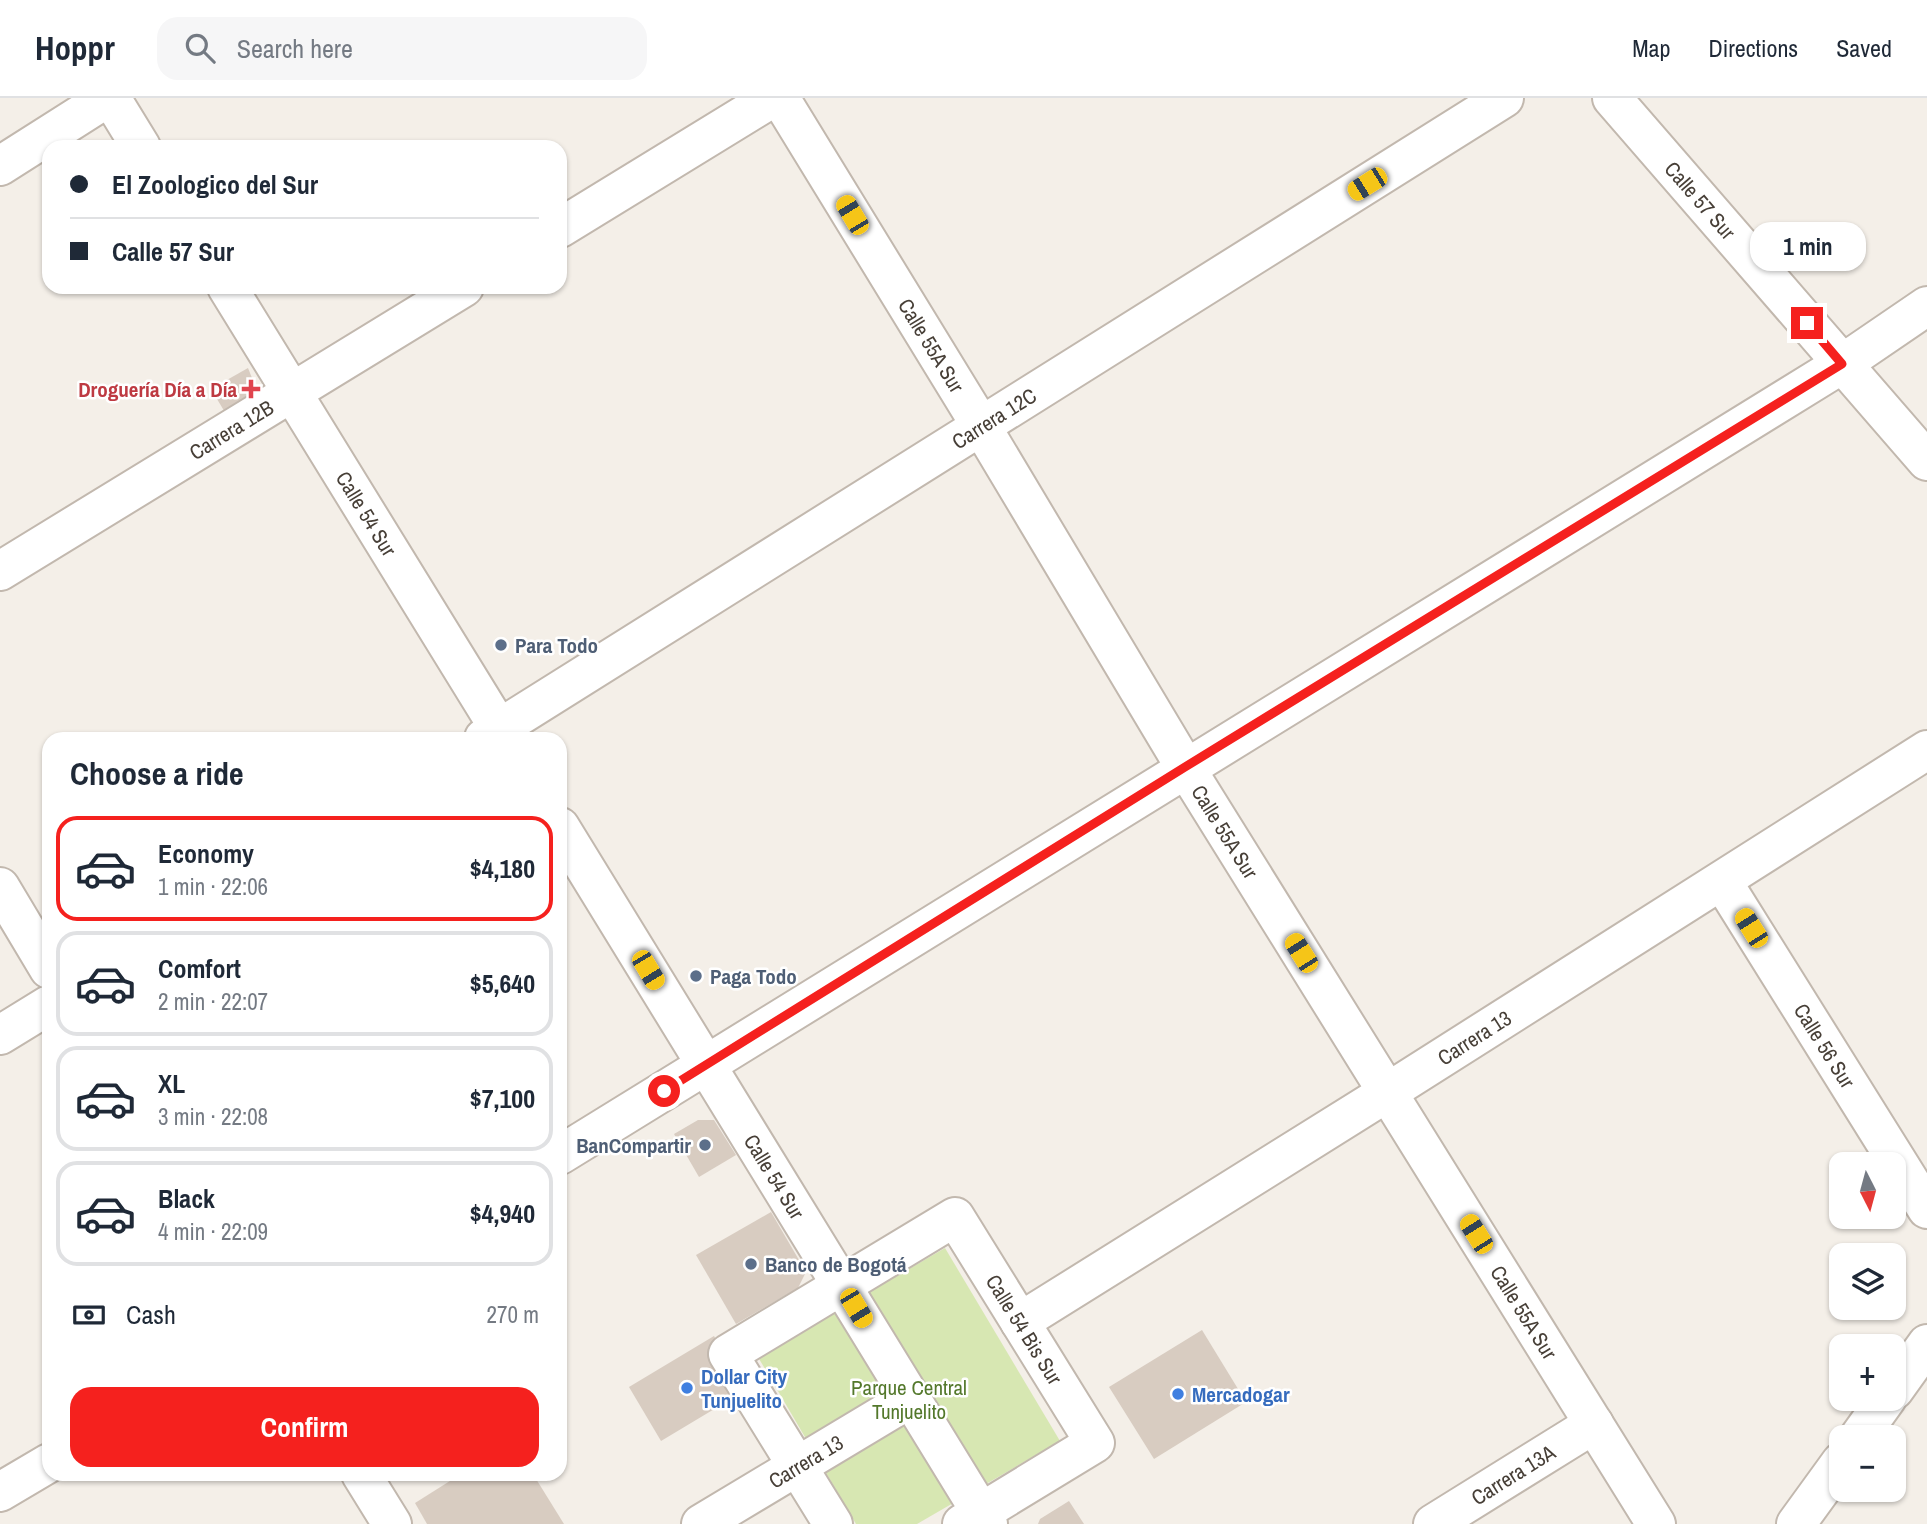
<!DOCTYPE html>
<html lang="en">
<head>
<meta charset="utf-8">
<style>
	:root { --surface:#fff; --page:#f6f6f7; --text:#1f2937; --muted:#747a83; --line:#e0e1e3; --accent:#f5211e }
	body { margin:0; font-family:"Archivo Narrow",sans-serif; background:var(--page); color:var(--text); height:100vh; display:flex; flex-direction:column; font-size:26px; white-space:nowrap }
	* { box-sizing:border-box; margin:0 }
	p { font-size:23px; color:var(--muted) }
	.icon { flex:none; width:38px; height:38px; fill:none; stroke:currentColor; stroke-width:2; stroke-linecap:round; stroke-linejoin:round }
	.map { position:relative; flex:1; overflow:hidden }
	.details { position:absolute; left:42px; top:634px; width:525px; height:749px; display:flex; flex-direction:column; background:var(--surface); border-radius:21px; box-shadow:0 2px 5px #0004 }
	.details>* { flex:none }
	.hud { position:absolute; left:42px; top:42px; width:525px; height:154px; border-radius:21px; box-shadow:0 2px 5px #0004; display:grid; align-content:center; height:154px; padding:0 28px; background:var(--surface) }
	.needle { width:46px; rotate:174deg }
	.buttons { position:absolute; left:1829px; top:1054px; display:grid; gap:14px }
	.buttons a { display:grid; place-items:center; width:77px; height:77px; border-radius:14px; background:var(--surface); box-shadow:0 2px 5px #0004; font-size:35px }
	.end { position:absolute; width:32px; height:32px; margin:-16px; border:9px solid #f5211e; background:#fff; box-shadow:0 0 0 4px #fff }
	.from { border-radius:50% }
	.bubble { position:absolute; height:49px; border-radius:21px; background:var(--surface); box-shadow:0 2px 5px #0004; font-size:23px; font-weight:700; line-height:49px; text-align:center }
	.car { position:absolute; width:21px; height:42px; margin:-21px -10px; border-radius:9px; box-shadow:0 0 5px 2px #0007; background:linear-gradient(#f5c518 24%,#345 0 40%,#f5c518 0 76%,#345 0 86%,#f5c518 0) }
	.hud b { display:flex; align-items:center; gap:24px; height:66px; font-size:26px }
	.hud b+b { border-top:2px solid var(--line) }
	.hud i { width:18px; height:18px; background:var(--text) }
	ul { padding:0; list-style:none }
	li { display:flex; align-items:center; gap:21px; height:105px; margin:0 14px 10px; padding:0 14px; border:4px solid var(--line); border-radius:21px }
	li div { flex:1 }
	li b { display:block; font-size:26px }
	li em { font-style:normal; font-weight:700 }
	li.current { border-color:var(--accent) }
	li>.icon { width:63px; height:63px; stroke-width:1.5 }
	h2 { padding:0 28px; font-size:32px; line-height:84px }
	.pay { display:flex; align-items:center; gap:18px; height:77px; padding:0 28px; font-size:26px }
	.pay p { margin-inline-start:auto }
	.button { display:flex; gap:14px; margin-top:auto; padding:14px 28px }
	.button a { flex:1; height:80px; border-radius:21px; background:var(--accent); color:#fff; font-size:28px; font-weight:700; line-height:80px; text-align:center }
	header { display:flex; align-items:center; gap:42px; box-sizing:border-box; height:98px; padding:0 35px; background:var(--surface); border-bottom:2px solid var(--line) }
	header strong { font-size:33px }
	nav { display:flex; gap:38px; margin-inline-start:auto; font-size:24px }
	.search { width:490px; height:63px; background:var(--page); display:flex; align-items:center; gap:18px; box-sizing:border-box; padding:0 24px; border-radius:21px; color:var(--muted); font-size:26px }
	.map>svg:first-child { display:block }
	.green { fill:#d7e7b2 }
	.building { fill:#d8ccc1 }
	.lines { fill:none; stroke-linecap:round; stroke-linejoin:round }
	.minor-casing { stroke:#c2b8ae; stroke-width:42 }
	.minor { stroke:#fff; stroke-width:38 }
	.route { stroke:#f5211e; stroke-width:9 }
	.health-dot { fill:#e0444e; stroke:#fff; stroke-width:2.5 }
	.service-dot { fill:#5c6f8a; stroke:#fff; stroke-width:2.5 }
	.shop-dot { fill:#3f7fe0; stroke:#fff; stroke-width:2.5 }
	.labels { text-anchor:middle; dominant-baseline:central; stroke-width:5; stroke-linejoin:round; paint-order:stroke }
	.street-label { font-size:21px; fill:#473f37; stroke:#fff }
	.health-label { font-size:21px; font-weight:bold; fill:#be3a42; stroke:#fff; text-anchor:end }
	.service-label { font-size:21px; font-weight:bold; fill:#4e5e75; stroke:#fff; text-anchor:start }
	.shop-label { font-size:21px; font-weight:bold; fill:#366cbe; stroke:#fff; text-anchor:start }
	.park-label { font-size:21px; fill:#53782b; stroke:#fff }
</style>
</head>
<body>
<header>
<strong>Hoppr</strong>
<div class="search"><svg class="icon" aria-label="search" viewBox="0 0 24 24"><circle cx="10" cy="10" r="6"/><path d="M15 15l6 6"/></svg>Search here</div>
<nav><a>Map</a><a>Directions</a><a>Saved</a></nav>
</header>
<div class="map">
<svg width="1927" height="1426" viewBox="0 0 1927 1426">
	<rect width="100%" height="100%" fill="#f4efe8"/>
	<path class="green" d="M945,1150L1060,1343L917,1426H856L758,1259Z"/>
	<g class="building">
		<path d="M248,270L256,290L254,299L226,316L211,291Z"/>
		<path d="M698,1022H714L736,1057L699,1079L674,1036Z"/>
		<path d="M771,1114L806,1174L798,1190L736,1226L696,1157Z"/>
		<path d="M1202,1232L1246,1304L1154,1361L1109,1289Z"/>
		<path d="M714,1238L746,1292L661,1343L629,1289Z"/>
		<path d="M461,1376H533L564,1426H427L415,1405Z"/>
		<path d="M1069,1403L1084,1426H1038L1040,1421Z"/>
	</g>
	<g class="lines">
		<g class="minor-casing">
			<g id="minor">
				<path d="M111,0L141,49"/>
				<path id="s1" d="M780,0L981,328L1185,669L1656,1426"/>
				<path id="s2" d="M1612,0L1927,363"/>
				<path d="M0,68L107,0"/>
				<path d="M560,130L772,0"/>
				<path id="s3" d="M227,189L505,640"/>
				<path id="s4" d="M0,473L464,189"/>
				<path id="s5" d="M484,640L1504,0"/>
				<path id="s6" d="M560,729L988,1426"/>
				<path id="s7" d="M1722,783L1927,1111"/>
				<path d="M0,789L49,871"/>
				<path d="M0,937L49,907"/>
				<path d="M560,1057L1842,266L1927,208"/>
				<path id="s8" d="M1020,1224L1388,994L1927,652"/>
				<path d="M1894,1292L1927,1246"/>
				<path d="M1859,1339L1887,1300"/>
				<path d="M361,1376L392,1426"/>
				<path d="M0,1394L49,1365"/>
				<path id="s9" d="M701,1426L911,1300"/>
				<path id="s10" d="M833,1426L728,1256L955,1119L1095,1345L962,1426"/>
				<path id="s11" d="M1433,1426L1594,1326"/>
				<path d="M1796,1426L1841,1364"/>
			</g>
		</g>
		<use href="#minor" class="minor"/>
	</g>
	<g class="lines">
		<path class="route" d="M664,993L1185,669L1842,266L1807,225"/>
	</g>
	<path class="health-dot" d="M247.5 280.5h7v7h7v7h-7v7h-7v-7h-7v-7h7z"/>
	<g class="service-dot">
		<circle cx="501" cy="547" r="7"/>
		<circle cx="696" cy="878" r="7"/>
		<circle cx="705" cy="1047" r="7"/>
		<circle cx="751" cy="1166" r="7"/>
	</g>
	<g class="shop-dot">
		<circle cx="687" cy="1290" r="7"/>
		<circle cx="1178" cy="1296" r="7"/>
	</g>
	<g class="labels">
		<g class="street-label">
			<text stroke="none"><textPath href="#s2" startOffset="135">Calle 57 Sur</textPath></text>
			<text stroke="none"><textPath href="#s1" startOffset="290">Calle 55A Sur</textPath></text>
			<text stroke="none"><textPath href="#s5" startOffset="602">Carrera 12C</textPath></text>
			<text stroke="none"><textPath href="#s4" startOffset="271">Carrera 12B</textPath></text>
			<text stroke="none"><textPath href="#s3" startOffset="266">Calle 54 Sur</textPath></text>
			<text stroke="none"><textPath href="#s1" startOffset="858">Calle 55A Sur</textPath></text>
			<text stroke="none"><textPath href="#s8" startOffset="536">Carrera 13</textPath></text>
			<text stroke="none"><textPath href="#s7" startOffset="194">Calle 56 Sur</textPath></text>
			<text stroke="none"><textPath href="#s6" startOffset="410">Calle 54 Sur</textPath></text>
			<text stroke="none"><textPath href="#s1" startOffset="1424">Calle 55A Sur</textPath></text>
			<text stroke="none"><textPath href="#s10" startOffset="597">Calle 54 Bis Sur</textPath></text>
			<text stroke="none"><textPath href="#s9" startOffset="122">Carrera 13</textPath></text>
			<text stroke="none"><textPath href="#s11" startOffset="94">Carrera 13A</textPath></text>
		</g>
		<g class="health-label">
			<text x="237" y="291">Droguería Día a Día</text>
		</g>
		<g class="service-label">
			<text x="515" y="547">Para Todo</text>
			<text x="710" y="878">Paga Todo</text>
			<text x="691" y="1047" text-anchor="end">BanCompartir</text>
			<text x="765" y="1166">Banco de Bogotá</text>
		</g>
		<g class="shop-label">
			<text x="701" y="1278">Dollar City<tspan x="701" dy="24">Tunjuelito</tspan></text>
			<text x="1192" y="1296">Mercadogar</text>
		</g>
		<g class="park-label">
			<text x="909" y="1289">Parque Central<tspan x="909" dy="24">Tunjuelito</tspan></text>
		</g>
	</g>
</svg>
<div class="buttons">
<a><svg class="needle" viewBox="-14 -14 28 28"><path d="M0-13l5 13h-10z" fill="#e53935"/><path d="M0 13l5-13h-10z" fill="#747a83"/></svg></a>
<a><svg class="icon" aria-label="layers" viewBox="0 0 24 24"><path d="M12 4l9 5-9 5-9-5zM3 14l9 5 9-5"/></svg></a>
<a>+</a>
<a>−</a>
</div>
<i class="end from" style="left:664px;top:993px"></i>
<i class="end" style="left:1807px;top:225px"></i>
<div class="bubble" style="left:1750px;top:124px;width:116px">1 min</div>
<i class="car" style="left:1367px;top:86px;rotate:238deg"></i>
<i class="car" style="left:852px;top:117px;rotate:329deg"></i>
<i class="car" style="left:1751px;top:830px;rotate:328deg"></i>
<i class="car" style="left:1301px;top:855px;rotate:328deg"></i>
<i class="car" style="left:648px;top:872px;rotate:149deg"></i>
<i class="car" style="left:1476px;top:1136px;rotate:328deg"></i>
<i class="car" style="left:856px;top:1210px;rotate:149deg"></i>
<div class="hud">
<b><i class="from"></i>El Zoologico del Sur</b>
<b><i></i>Calle 57 Sur</b>
</div>
<section class="details">
<h2>Choose a ride</h2>
<ul>
<li class="current"><svg class="icon" aria-label="car" viewBox="0 0 24 24"><path d="M5 17H2v-5l4-1 3-4h7l3 4 3 1v5h-3M9 17h6M6 11h13"/><circle cx="7" cy="17" r="2"/><circle cx="17" cy="17" r="2"/></svg><div><b>Economy</b><p>1 min · 22:06</p></div><em>$4,180</em></li>
<li><svg class="icon" aria-label="car" viewBox="0 0 24 24"><path d="M5 17H2v-5l4-1 3-4h7l3 4 3 1v5h-3M9 17h6M6 11h13"/><circle cx="7" cy="17" r="2"/><circle cx="17" cy="17" r="2"/></svg><div><b>Comfort</b><p>2 min · 22:07</p></div><em>$5,640</em></li>
<li><svg class="icon" aria-label="car" viewBox="0 0 24 24"><path d="M5 17H2v-5l4-1 3-4h7l3 4 3 1v5h-3M9 17h6M6 11h13"/><circle cx="7" cy="17" r="2"/><circle cx="17" cy="17" r="2"/></svg><div><b>XL</b><p>3 min · 22:08</p></div><em>$7,100</em></li>
<li><svg class="icon" aria-label="car" viewBox="0 0 24 24"><path d="M5 17H2v-5l4-1 3-4h7l3 4 3 1v5h-3M9 17h6M6 11h13"/><circle cx="7" cy="17" r="2"/><circle cx="17" cy="17" r="2"/></svg><div><b>Black</b><p>4 min · 22:09</p></div><em>$4,940</em></li>
</ul>
<div class="pay"><svg class="icon" aria-label="cash" viewBox="0 0 24 24"><path d="M3 7h18v10H3z"/><circle cx="12" cy="12" r="2"/></svg>Cash<p>270 m</p></div>
<div class="button"><a>Confirm</a></div>
</section>
</div>
</body>
</html>
